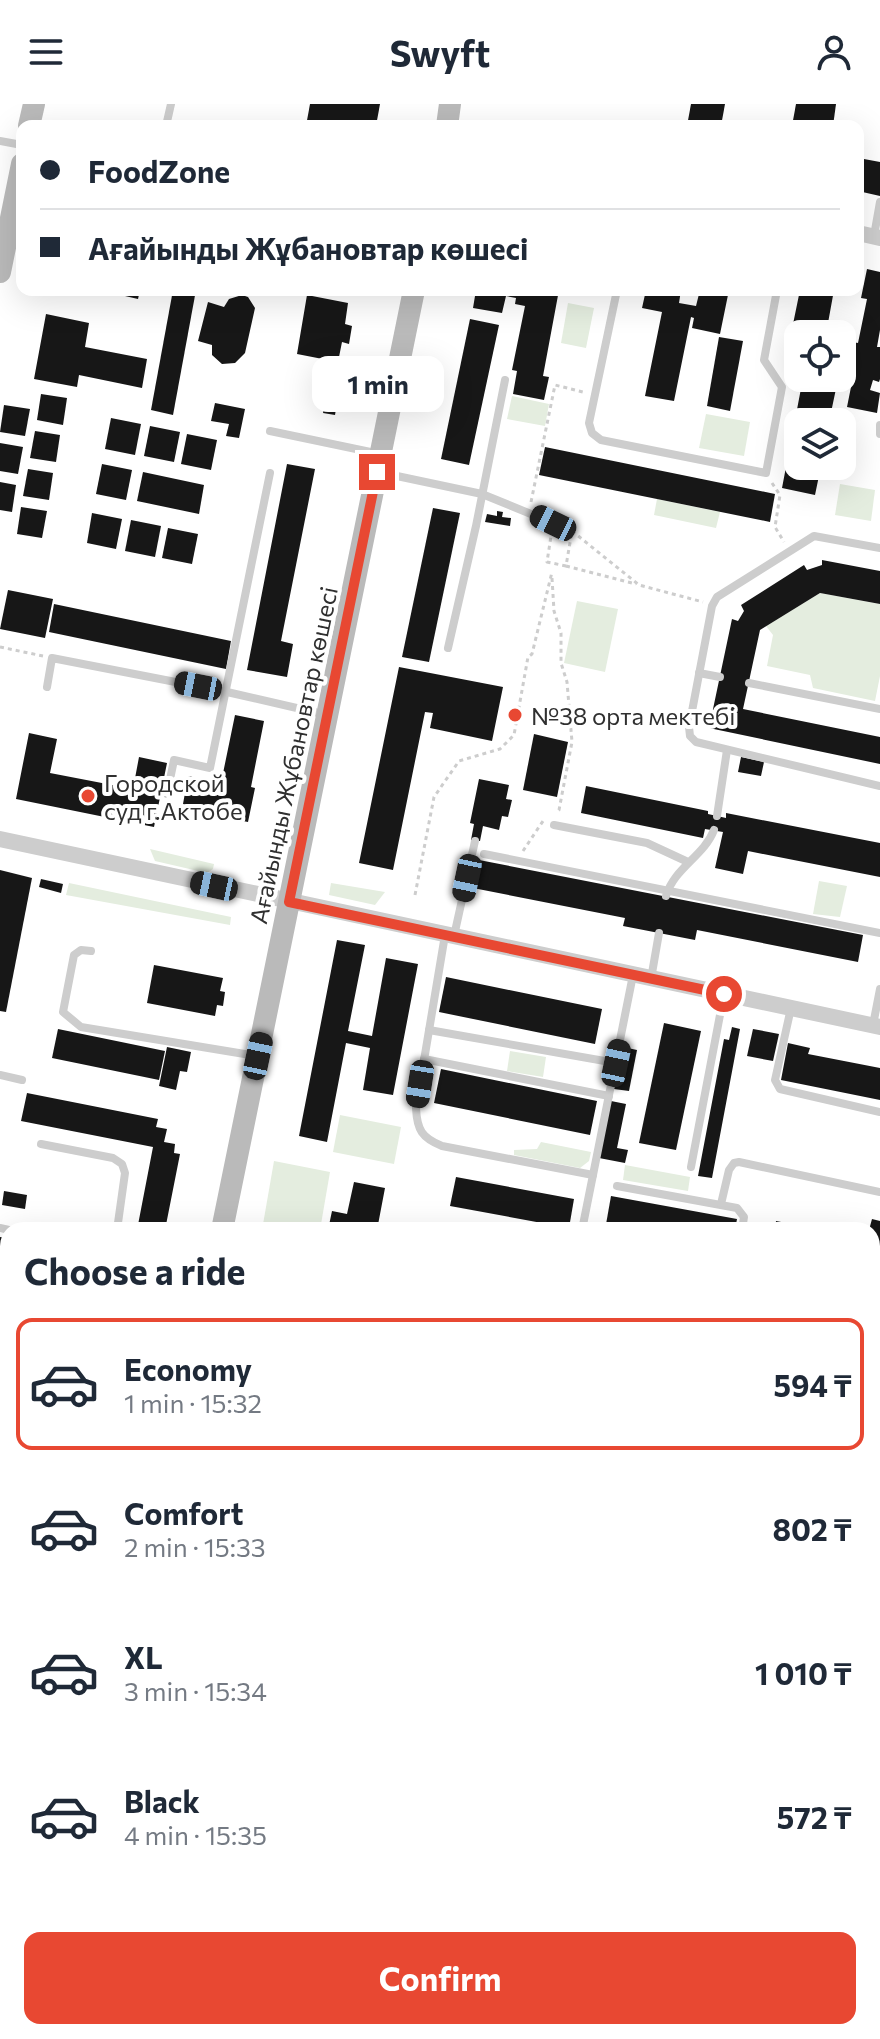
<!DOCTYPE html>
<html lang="en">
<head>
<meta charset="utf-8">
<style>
	:root { --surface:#fff; --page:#f2f2f3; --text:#1f2937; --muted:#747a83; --line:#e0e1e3; --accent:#e84832 }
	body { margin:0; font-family:Commissioner,sans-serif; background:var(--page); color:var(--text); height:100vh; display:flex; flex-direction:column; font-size:30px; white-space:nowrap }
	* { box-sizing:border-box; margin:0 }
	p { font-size:26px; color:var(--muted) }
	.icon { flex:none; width:44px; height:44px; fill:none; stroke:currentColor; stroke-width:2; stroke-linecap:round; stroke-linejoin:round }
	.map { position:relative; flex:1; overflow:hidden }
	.sheet { position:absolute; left:0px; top:1118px; width:880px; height:818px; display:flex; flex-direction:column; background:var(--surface); border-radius:24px 24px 0 0; box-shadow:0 8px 32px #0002 }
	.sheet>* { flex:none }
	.top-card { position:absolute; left:16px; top:16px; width:848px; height:176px; border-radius:16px; box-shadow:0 8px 32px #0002; display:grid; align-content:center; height:176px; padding:0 24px; background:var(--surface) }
	.fabs { position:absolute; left:784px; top:216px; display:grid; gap:16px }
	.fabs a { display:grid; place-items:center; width:72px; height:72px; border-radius:16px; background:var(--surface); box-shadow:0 8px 32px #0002; font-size:40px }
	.end { position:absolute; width:36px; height:36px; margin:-18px; border:10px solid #e84832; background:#fff; box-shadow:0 0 0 4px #fff }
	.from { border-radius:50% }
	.bubble { position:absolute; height:56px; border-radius:16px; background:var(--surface); box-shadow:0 8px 32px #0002; font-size:26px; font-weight:700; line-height:56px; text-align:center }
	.car { position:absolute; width:24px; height:48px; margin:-24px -12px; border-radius:10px; box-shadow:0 0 6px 2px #0007; background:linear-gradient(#222 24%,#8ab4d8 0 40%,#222 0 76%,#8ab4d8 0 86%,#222 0) }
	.top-card b { display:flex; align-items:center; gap:28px; height:76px; font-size:30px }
	.top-card b+b { border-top:2px solid var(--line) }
	.top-card i { width:20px; height:20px; background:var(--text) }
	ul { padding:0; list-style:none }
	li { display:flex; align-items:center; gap:24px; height:132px; margin:0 16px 12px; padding:0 8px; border:4px solid transparent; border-radius:16px }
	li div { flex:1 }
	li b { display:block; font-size:30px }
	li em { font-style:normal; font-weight:700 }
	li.current { border-color:var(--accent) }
	li>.icon { width:72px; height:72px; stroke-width:1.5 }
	h2 { padding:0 24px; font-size:36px; line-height:96px }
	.cta { display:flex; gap:16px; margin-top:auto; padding:16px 24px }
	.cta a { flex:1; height:92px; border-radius:16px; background:var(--accent); color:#fff; font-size:32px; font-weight:700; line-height:92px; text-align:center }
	header { display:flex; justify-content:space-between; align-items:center; height:104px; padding:0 24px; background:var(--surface); font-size:36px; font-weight:700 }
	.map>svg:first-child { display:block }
	.green { fill:#e4eddf }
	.building { fill:#171717 }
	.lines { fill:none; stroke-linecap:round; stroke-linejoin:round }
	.path { stroke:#cdcdcd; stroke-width:3; stroke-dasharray:4 4; stroke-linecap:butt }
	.lane { stroke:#cdcdcd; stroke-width:8 }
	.street { stroke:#cdcdcd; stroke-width:16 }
	.secondary { stroke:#bababa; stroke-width:22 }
	.route { stroke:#e84832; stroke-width:10 }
	.poi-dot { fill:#e84832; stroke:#fff; stroke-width:3 }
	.labels { text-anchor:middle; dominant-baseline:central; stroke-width:8; stroke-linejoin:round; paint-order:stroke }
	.poi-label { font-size:24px; fill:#303030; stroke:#fff; text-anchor:start }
	.street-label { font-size:24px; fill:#303030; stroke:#fff }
</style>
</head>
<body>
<header><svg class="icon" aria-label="menu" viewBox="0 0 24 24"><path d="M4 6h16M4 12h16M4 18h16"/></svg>Swyft<svg class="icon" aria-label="person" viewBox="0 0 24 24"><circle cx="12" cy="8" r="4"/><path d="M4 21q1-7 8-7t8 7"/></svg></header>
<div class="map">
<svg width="880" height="1935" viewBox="0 0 880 1935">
	<rect width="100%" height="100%" fill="#fff"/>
	<g class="green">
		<path d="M568,199L594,204L586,244L561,239Z"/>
		<path d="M512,292L549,300L545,322L507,315Z"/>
		<path d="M706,310L750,318L744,352L699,344Z"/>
		<path d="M840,380L875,386L871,417L835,411Z"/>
		<path d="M657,395L720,408L716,424L654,411Z"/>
		<path d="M820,489L880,500V572L875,597L813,584L810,571L767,562L773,531L766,522Z"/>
		<path d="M577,497L618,505L605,568L564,559Z"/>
		<path d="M150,745L214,760L213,765L207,769L155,757Z"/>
		<path d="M819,777L847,782L840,813L813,810Z"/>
		<path d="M69,779L231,813L230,821L66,791Z"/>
		<path d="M331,779L385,788L375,801L329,791Z"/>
		<path d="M510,947L546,953L543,973L507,967Z"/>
		<path d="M340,1011L401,1023L394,1060L333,1048Z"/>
		<path d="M541,1038L591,1048L589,1057L580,1064L514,1051V1046L537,1045Z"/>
		<path d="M274,1057L330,1068L320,1126H262Z"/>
		<path d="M625,1061L690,1073L688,1087L623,1076Z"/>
		<path d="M0,1854L8,1856V1928H38L36,1935H0Z"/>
		<path d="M102,1928H434L472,1935H101Z"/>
	</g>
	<g class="building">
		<path d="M310,0H380L376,22H306Z"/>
		<path d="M691,0H725L721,22H687Z"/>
		<path d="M796,0H836L833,22H792Z"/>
		<path d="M864,55L880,58V92L858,87Z"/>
		<path d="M867,165L880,168V226L877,243H880V275L879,278L873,276L870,286L880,289L877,309L847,303L851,283L837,280L829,318H798V362H821L815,391L782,384L803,274H842V262L847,263L852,238L858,239L867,195L861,194Z"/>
		<path d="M99,186H140L138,195Z"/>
		<path d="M173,186H196L173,311L151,306Z"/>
		<path d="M476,186H559L543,272L549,273L544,296L513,290L517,267L512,266L525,202L515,200L516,194L506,192L502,209L473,204Z"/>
		<path d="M646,186H681L679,199L696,202L700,186H729L720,230L692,224L694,214L691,213L674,297L645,292L662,208L642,204Z"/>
		<path d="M800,186H834L826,230H798V267L784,264Z"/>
		<path d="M242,191L248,193L255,204L245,249L235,259L222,260L212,251V241L198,237L208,198L224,203L229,195Z"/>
		<path d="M307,191L348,199L345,220L352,222L349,240L342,238L338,258L297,250Z"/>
		<path d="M46,210L89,219L85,243L147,255L142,284L79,271L77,283L34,275Z"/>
		<path d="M470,215L499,221L469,361L441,355Z"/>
		<path d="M719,233L743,237L730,307L707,302Z"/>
		<path d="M41,290L67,294L63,321L37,316Z"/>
		<path d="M327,291L338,293L335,311L323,309Z"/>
		<path d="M215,299L245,305L239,334L226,332L229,320L211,317Z"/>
		<path d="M4,301L30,305L25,332L0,328Z"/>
		<path d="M111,314L141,320L135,351L105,345Z"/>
		<path d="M150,322L180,328L174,358L144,352Z"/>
		<path d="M35,327L60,331L56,358L30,354Z"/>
		<path d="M187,330L217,336L211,366L181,360Z"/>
		<path d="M0,339L23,343L18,370L0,367Z"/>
		<path d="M545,343L775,390L770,418L539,371Z"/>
		<path d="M102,360L132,366L126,396L96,390Z"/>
		<path d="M287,360L315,365L281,537L293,540L287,573L247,566Z"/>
		<path d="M28,365L53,369L49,396L23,392Z"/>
		<path d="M143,368L204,381L199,410L137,397Z"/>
		<path d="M0,378L16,381L12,408L0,406Z"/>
		<path d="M21,403L47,407L42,434L17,430Z"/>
		<path d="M433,404L460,409L429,558L402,553Z"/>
		<path d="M497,407L503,408L502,413L511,414L510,422L485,418L487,410L497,412Z"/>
		<path d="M92,409L122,415L116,445L87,439Z"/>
		<path d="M131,416L161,422L155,453L125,447Z"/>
		<path d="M168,424L198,430L192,460L162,454Z"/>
		<path d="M822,456L880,467V500L820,489L760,526L743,605L880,633V660L709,624L732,515L738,517L744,507L741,501L804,461L807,466L822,461Z"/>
		<path d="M8,486L53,495L45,534L0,525Z"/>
		<path d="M54,500L231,537L226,565L49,528Z"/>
		<path d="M399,563L503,583L492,637L430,624L433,609L425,608L393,766L359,759Z"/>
		<path d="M235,611L264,617L251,683L255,684L248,718L217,712L218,708L183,700L188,672L221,679Z"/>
		<path d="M29,629L57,635L50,669L133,685L139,653L167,659L154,723L16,695Z"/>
		<path d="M534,630L568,638L557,693L523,686Z"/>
		<path d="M741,653L764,658L761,672L738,668Z"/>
		<path d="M479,675L509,681L506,695L512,696L508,713L502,712L499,726L483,722L480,737L471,736L474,720L470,719Z"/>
		<path d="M586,682L708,707V710L726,714V709L880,739V773L748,747L743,770L715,764L723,728L705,725L703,734L581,709Z"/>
		<path d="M479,756L863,831L858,858L697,826L695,836L623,822L625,814L473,784Z"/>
		<path d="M0,766L32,774L6,908L0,907Z"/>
		<path d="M41,775L63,780L61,789L39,783Z"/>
		<path d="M337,836L365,841L348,927L372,932L386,854L418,860L393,991L363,986L370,944L346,939L327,1038L299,1032Z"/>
		<path d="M154,861L223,874L220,887L225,888L223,902L217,901L215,912L147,899Z"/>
		<path d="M446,873L602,905L595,940L439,908Z"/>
		<path d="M664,919L701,927L676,1046L639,1039Z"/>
		<path d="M732,923L740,925L712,1074L698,1072L724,935L729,936Z"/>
		<path d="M58,925L165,947L159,976L52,954Z"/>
		<path d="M753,925L779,930L773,957L747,952Z"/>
		<path d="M788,939L810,944L808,950L880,964V996L781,976Z"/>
		<path d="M167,943L191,948L187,968L180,967L176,986L159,982Z"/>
		<path d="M623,943L637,946L629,987L614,985Z"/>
		<path d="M441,965L597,997L590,1031L434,999Z"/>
		<path d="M27,989L158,1015L156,1023L167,1025L164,1038L175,1040L174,1049L180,1050L165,1126H137L153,1043L21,1017Z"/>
		<path d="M611,997L626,1000L617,1044L628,1046L625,1059L599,1054Z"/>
		<path d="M456,1073L574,1095L569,1124L450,1102Z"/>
		<path d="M354,1078L385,1084L377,1126H328L332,1107L347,1110Z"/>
		<path d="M4,1087L27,1091L25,1105L2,1101Z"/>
		<path d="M611,1092L737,1115L735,1126H605Z"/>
		<path d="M872,1115L880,1117V1153L873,1185L872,1126H869Z"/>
		<path d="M776,1117L802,1122L801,1126H775Z"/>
		<path d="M0,1133L8,1134V1160L0,1158Z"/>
		<path d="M879,1249H880V1291L872,1289Z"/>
		<path d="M872,1473L880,1474V1536L872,1534Z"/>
		<path d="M0,1514L8,1516V1584L0,1582Z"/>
		<path d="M872,1623L880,1625V1679L872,1677Z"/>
		<path d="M0,1641L8,1642V1764L1,1770L7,1776L0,1781Z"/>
		<path d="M872,1796L880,1798V1931L872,1929Z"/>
	</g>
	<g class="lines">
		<g class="path">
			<path d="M772,379L780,391L775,423L784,438"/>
			<path d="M531,398L555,281L583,288"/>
			<path d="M553,419L572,427L566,462L547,458Z"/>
			<path d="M572,427L639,481L703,498"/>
			<path d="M566,462L636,480"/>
			<path d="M552,474L554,507L561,529V559L567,578L572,638L559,706L556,709"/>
			<path d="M0,543L43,552"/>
			<path d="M523,747L545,714"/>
			<path d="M415,791L434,693L459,657L500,645L514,631L528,553L532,550L552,468"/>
			<path d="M872,1428L880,1430"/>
			<path d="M0,1876L8,1877"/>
			<path d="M0,1915L8,1917"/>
			<path d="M150,1928L187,1935"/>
			<path d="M96,1930L121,1935"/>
			<path d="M13,1935L15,1928"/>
		</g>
		<g class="lane">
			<path d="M166,22L171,0"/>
			<path d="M0,37L22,41"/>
			<path d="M874,132L880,98"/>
			<path d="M617,186L589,319L592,329L601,336L766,369L782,283L764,256L777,186"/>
			<path d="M880,321V330"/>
			<path d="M270,327L380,350"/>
			<path d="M378,368L482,390L553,419"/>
			<path d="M880,444L814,432L717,493L712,502L689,623L690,632L696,638L880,682"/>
			<path d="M448,544L476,422L505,276"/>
			<path d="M699,569L720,573"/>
			<path d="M749,579L880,605"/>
			<path d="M47,583L52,554L227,588L327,611"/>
			<path d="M167,690L174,656L210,664L270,369"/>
			<path d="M717,712L727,646"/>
			<path d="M554,721L647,739L688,758"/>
			<path d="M484,750L880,829"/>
			<path d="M666,792C674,764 704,752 714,726"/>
			<path d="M445,831L416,1004C417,1026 422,1034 442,1042L593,1071"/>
			<path d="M454,832L475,737"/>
			<path d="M91,847L81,846L74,851L63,908L81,923L257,952"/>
			<path d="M651,875L659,829"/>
			<path d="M791,904L775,976L780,985L880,1008"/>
			<path d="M873,921L880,885"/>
			<path d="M429,926L616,959"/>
			<path d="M424,955L609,992"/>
			<path d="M0,971L22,976"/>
			<path d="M41,1040L113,1054L122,1060L125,1069L117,1126"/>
			<path d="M691,1063L724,890"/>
			<path d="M617,1082L737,1104L744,1113L742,1126"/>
			<path d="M721,1100L729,1066L734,1059L739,1058L880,1088"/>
			<path d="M0,1124L9,1126"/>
			<path d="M582,1126L633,871"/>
			<path d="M872,1404L880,1363"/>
			<path d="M0,1486L7,1481"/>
			<path d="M0,1597L8,1601"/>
			<path d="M0,1639L8,1638"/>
			<path d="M0,1842L8,1844"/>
			<path d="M465,1928L502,1935"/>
		</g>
		<g class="street">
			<path d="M858,129L880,134"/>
			<path d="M0,735L880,923"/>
		</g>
		<g class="secondary">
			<path d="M29,22L34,0"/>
			<path d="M447,22L450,0"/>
			<path d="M0,168L22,60"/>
			<path d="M222,1126L414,186"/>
			<path d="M57,1935L58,1928"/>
		</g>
	</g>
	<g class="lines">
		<path class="route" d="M377,368L289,798L724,890"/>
	</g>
	<g class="poi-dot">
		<circle cx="515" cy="611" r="8"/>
		<circle cx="88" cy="692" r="8"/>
	</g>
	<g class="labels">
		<g class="poi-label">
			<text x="531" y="611">№38 орта мектебі</text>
			<text x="104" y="678">Городской<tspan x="104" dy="28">суд г.Актобе</tspan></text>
		</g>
		<g class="street-label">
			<text transform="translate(293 651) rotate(-78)">Ағайынды Жұбановтар көшесі</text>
		</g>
	</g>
</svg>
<div class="fabs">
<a><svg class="icon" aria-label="locate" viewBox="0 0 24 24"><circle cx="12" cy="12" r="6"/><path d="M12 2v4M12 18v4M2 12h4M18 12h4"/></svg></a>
<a><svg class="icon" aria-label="layers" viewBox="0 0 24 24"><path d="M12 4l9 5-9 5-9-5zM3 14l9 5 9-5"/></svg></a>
</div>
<i class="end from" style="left:724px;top:890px"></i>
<i class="end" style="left:377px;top:368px"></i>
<div class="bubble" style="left:312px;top:252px;width:132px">1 min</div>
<i class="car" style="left:553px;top:419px;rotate:296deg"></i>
<i class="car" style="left:198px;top:582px;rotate:281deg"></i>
<i class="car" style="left:467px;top:774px;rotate:192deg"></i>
<i class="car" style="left:214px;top:782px;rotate:282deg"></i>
<i class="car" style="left:258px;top:952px;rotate:12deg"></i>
<i class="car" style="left:616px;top:959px;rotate:12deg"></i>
<i class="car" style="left:420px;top:980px;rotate:189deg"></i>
<div class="top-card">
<b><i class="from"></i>FoodZone</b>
<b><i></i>Ағайынды Жұбановтар көшесі</b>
</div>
<section class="sheet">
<h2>Choose a ride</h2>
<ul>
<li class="current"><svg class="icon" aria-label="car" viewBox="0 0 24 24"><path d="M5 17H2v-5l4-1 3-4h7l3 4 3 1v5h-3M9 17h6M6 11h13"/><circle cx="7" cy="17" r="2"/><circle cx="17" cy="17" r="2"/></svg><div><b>Economy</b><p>1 min · 15:32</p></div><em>594 ₸</em></li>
<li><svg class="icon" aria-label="car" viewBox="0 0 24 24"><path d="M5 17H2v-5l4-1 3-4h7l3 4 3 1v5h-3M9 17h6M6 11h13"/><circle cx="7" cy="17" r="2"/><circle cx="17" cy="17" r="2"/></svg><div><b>Comfort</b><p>2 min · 15:33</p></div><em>802 ₸</em></li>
<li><svg class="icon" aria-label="car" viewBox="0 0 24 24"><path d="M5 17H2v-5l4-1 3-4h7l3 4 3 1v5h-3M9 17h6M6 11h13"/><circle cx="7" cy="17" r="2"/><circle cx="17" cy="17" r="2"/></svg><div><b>XL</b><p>3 min · 15:34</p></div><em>1 010 ₸</em></li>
<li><svg class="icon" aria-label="car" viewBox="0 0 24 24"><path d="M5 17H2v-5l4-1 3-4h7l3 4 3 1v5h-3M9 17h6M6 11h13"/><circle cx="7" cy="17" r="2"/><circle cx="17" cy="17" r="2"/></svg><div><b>Black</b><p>4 min · 15:35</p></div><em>572 ₸</em></li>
</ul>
<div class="cta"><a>Confirm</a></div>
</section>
</div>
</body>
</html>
